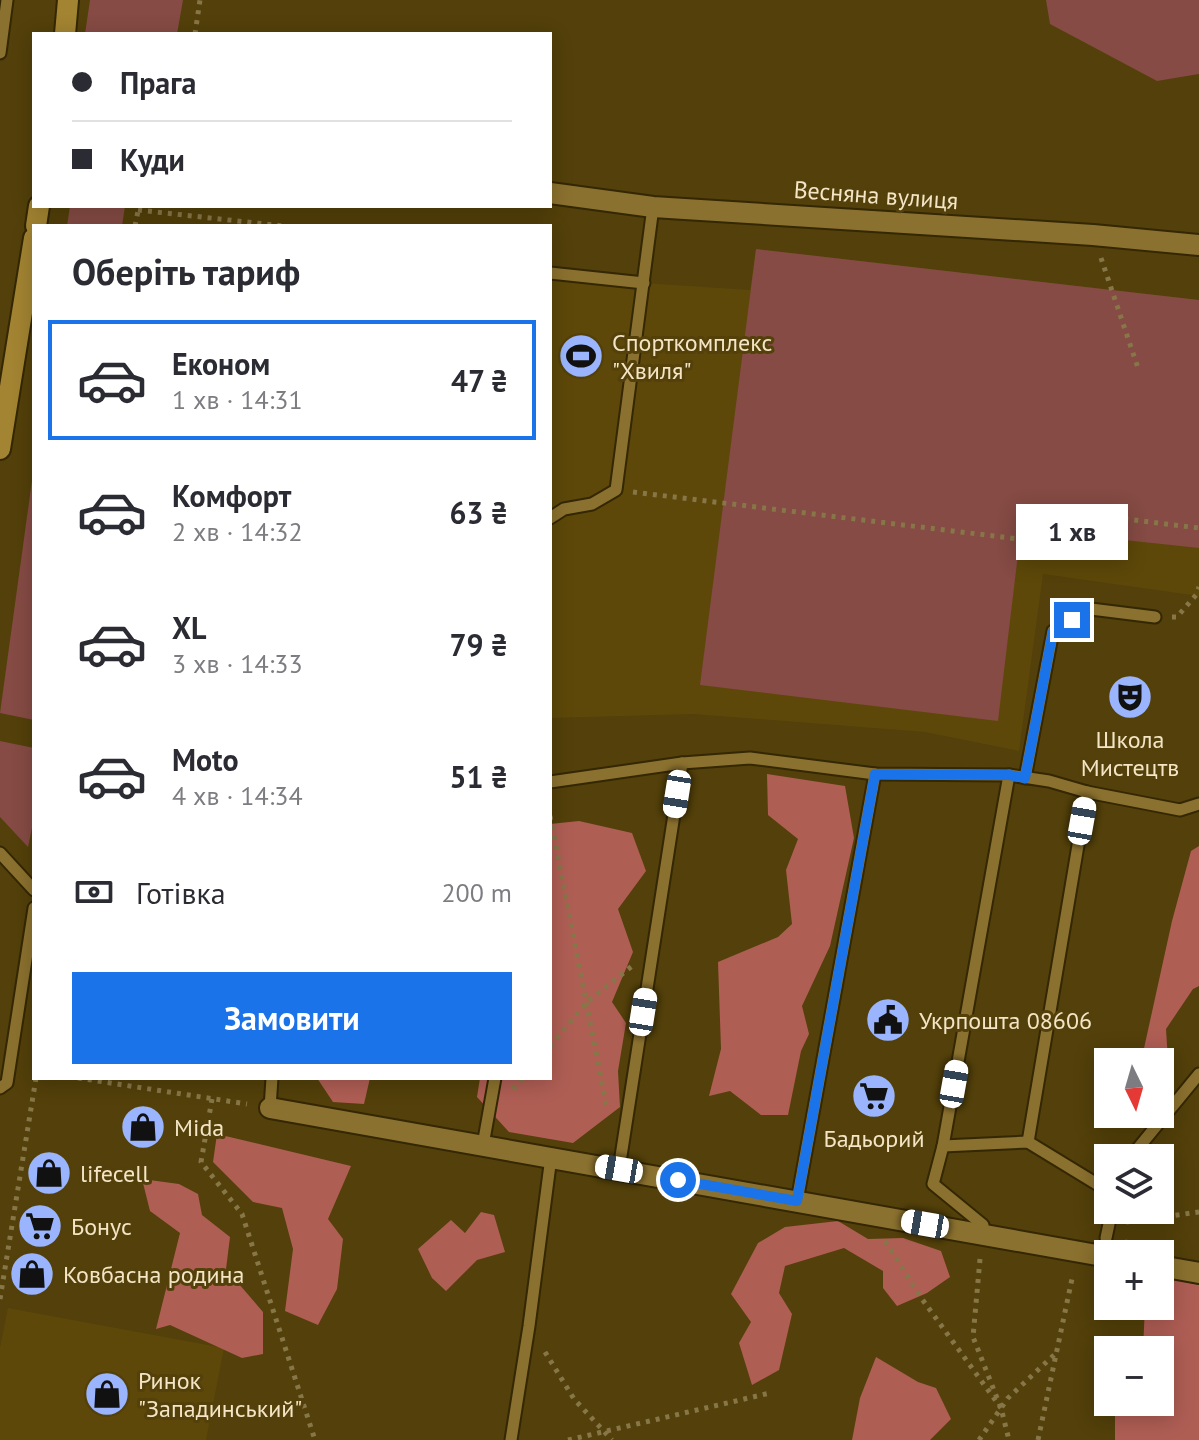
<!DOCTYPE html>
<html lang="uk">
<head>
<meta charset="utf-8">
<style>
	:root { --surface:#fff; --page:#f2f2f3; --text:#2b2b33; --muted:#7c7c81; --line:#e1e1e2; --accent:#1a73e8 }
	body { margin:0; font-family:"PT Sans",sans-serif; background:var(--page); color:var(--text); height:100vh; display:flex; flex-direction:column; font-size:30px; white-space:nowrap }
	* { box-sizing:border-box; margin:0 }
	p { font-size:26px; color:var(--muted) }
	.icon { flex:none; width:44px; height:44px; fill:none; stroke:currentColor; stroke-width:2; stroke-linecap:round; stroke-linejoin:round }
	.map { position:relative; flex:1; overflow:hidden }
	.drawer { position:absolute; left:32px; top:224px; width:520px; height:856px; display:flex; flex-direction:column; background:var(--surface); border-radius:0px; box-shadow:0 4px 20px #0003 }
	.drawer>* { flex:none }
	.banner { position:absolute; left:32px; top:32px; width:520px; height:176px; border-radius:0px; box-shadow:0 4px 20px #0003; display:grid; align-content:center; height:176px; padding:0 40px; background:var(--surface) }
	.needle { width:52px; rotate:175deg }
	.tools { position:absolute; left:1094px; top:1048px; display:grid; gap:16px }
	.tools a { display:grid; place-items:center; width:80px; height:80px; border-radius:0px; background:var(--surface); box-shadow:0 4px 20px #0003; font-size:40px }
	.end { position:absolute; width:36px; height:36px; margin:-18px; border:10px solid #1a73e8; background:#fff; box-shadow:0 0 0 4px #fff }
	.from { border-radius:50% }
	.bubble { position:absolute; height:56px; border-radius:0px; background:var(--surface); box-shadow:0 4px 20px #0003; font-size:26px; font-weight:700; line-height:56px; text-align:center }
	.car { position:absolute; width:24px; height:48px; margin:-24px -12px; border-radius:10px; box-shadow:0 0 6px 2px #0007; background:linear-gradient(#fff 24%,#345 0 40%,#fff 0 76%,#345 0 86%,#fff 0) }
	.banner b { display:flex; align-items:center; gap:28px; height:76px; font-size:30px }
	.banner b+b { border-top:2px solid var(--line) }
	.banner i { width:20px; height:20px; background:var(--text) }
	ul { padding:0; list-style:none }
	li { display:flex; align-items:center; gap:24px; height:120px; margin:0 16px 12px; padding:0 24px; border:4px solid transparent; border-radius:0px }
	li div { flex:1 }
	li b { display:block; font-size:30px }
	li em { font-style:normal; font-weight:700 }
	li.selected { border-color:var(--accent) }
	li>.icon { width:72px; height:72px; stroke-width:1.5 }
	h2 { padding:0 40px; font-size:36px; line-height:96px }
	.pay { display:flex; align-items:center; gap:20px; height:88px; padding:0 40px; font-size:30px }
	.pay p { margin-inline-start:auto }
	.action { display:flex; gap:16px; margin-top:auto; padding:16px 40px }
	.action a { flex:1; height:92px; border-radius:0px; background:var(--accent); color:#fff; font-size:32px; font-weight:700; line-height:92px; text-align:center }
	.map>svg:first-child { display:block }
	.built { fill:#5d4809 }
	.green { fill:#854b44 }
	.forest { fill:#af5e54 }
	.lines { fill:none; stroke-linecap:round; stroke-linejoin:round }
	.service-casing { stroke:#342703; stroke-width:15 }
	.minor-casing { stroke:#342703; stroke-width:24 }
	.tertiary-casing { stroke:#342703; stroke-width:24 }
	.secondary-casing { stroke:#342703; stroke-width:24 }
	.path { stroke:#877647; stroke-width:5; stroke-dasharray:4 6; stroke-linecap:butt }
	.service { stroke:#8b712f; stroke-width:11 }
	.minor { stroke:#8b712f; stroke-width:20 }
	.tertiary { stroke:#8b712f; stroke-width:20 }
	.secondary { stroke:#a38432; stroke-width:20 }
	.route { stroke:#1a73e8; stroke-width:10 }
	.labels { text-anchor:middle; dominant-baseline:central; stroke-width:6; stroke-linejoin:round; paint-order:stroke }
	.street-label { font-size:24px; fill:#f3e5c5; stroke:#53400a }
	.poi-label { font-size:24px; fill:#f3e5c5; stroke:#53400a; text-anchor:start }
</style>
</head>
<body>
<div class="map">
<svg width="1199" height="1440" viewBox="0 0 1199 1440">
	<rect width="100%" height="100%" fill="#53400a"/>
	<g class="built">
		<path d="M756,249L1199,300V596L1043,574L1019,751L925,732L693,714L550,718V269L644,283L750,290Z"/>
		<path d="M8,1308L224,1348L206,1440H0V1348Z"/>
	</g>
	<g class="green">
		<path d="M90,0H183L177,34H85Z"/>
		<path d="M1046,0H1199V74L1157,81L1050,24Z"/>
		<path d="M70,206H125L122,226H67Z"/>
		<path d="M756,249L1199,300V548L1021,529L998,721L700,685Z"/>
		<path d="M34,466V720L0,713Z"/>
		<path d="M0,741L34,748V818L28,847L0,817Z"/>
	</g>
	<g class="forest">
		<path d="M767,774L845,786L854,838L830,946L802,1006L809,1034L801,1051L788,1115H761L730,1091L709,1096L721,1049L718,962L778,937L792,924L786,870L798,839L768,815Z"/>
		<path d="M579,821L632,833L646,871L618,909L633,952L612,1002L626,1023L618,1071L620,1107L573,1143L509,1132L477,1097L480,1078H550V824Z"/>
		<path d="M1199,846V986L1193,989L1166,1029L1170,1092L1160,1098V1062H1141L1172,921L1191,851Z"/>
		<path d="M317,1078H370L364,1104L333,1102Z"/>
		<path d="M217,1134L351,1166L328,1219L343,1239L337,1289L318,1325L285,1311L293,1249L282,1208L253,1202L213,1162Z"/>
		<path d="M142,1179L179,1184L198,1194L202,1215L230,1237L226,1269L263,1312V1354L242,1358L170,1325L156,1329L180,1233L150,1211Z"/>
		<path d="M481,1212L494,1215L505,1252L477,1260L446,1291L432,1278L418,1249L451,1220L465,1233Z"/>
		<path d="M838,1221L868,1239L903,1238L941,1251L950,1277L927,1293L897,1306L883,1288V1271L844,1248L785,1266L779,1293L792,1314L779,1370L752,1385L739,1343L751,1322L731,1294L758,1243L785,1227Z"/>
		<path d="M1160,1276L1199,1285V1440H1115V1406L1117,1402H1160V1350H1143L1145,1306H1160Z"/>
		<path d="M876,1357L918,1382L936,1388L951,1419L930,1440H852L860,1398Z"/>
	</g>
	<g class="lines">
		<g class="service-casing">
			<g id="service">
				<path d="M0,53L7,0"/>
				<path d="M550,273L644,283"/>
				<path d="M550,518L564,509L592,504L616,490L653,207"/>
				<path d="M1025,778L1053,631L1091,609L1155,617"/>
				<path d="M550,782L682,763L750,758L875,774L1009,775L1049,781L1087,792L1180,810L1199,804"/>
				<path d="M0,853L34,890"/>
				<path d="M0,1088L7,1083L34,908"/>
				<path d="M270,1108L272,1078"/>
				<path d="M1028,1142L1087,792"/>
				<path d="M483,1145L495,1078"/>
				<path d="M943,1146L1028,1142L1105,1189L1108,1185"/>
				<path d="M1130,1158L1199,1074"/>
				<path d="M619,1169L682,763"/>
				<path d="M1105,1189L1109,1224L1106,1238"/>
				<path d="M797,1201L875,774"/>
				<path d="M983,1234V1225L933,1184L943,1146L1009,775"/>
				<path d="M511,1440L529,1326L551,1157"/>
			</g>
		</g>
		<g class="minor-casing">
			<g id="minor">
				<path d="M270,1108L1108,1257"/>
				<path d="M1160,1266L1199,1273"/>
			</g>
		</g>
		<g class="tertiary-casing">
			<path id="tertiary" d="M550,193L653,207L1093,235L1199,245"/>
		</g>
		<g class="secondary-casing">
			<g id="secondary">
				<path d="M65,34L68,0"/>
				<path d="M36,226L39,206"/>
				<path d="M0,449L34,238"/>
			</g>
		</g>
		<g class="path">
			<path d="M195,34L200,0"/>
			<path d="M138,210L283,226"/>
			<path d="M135,226L139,206"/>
			<path d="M1101,258L1139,371"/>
			<path d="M633,492L1035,541L1058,538L1101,516L1199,528"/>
			<path d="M1102,516L1123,506"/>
			<path d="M1172,617H1177L1196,595L1199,587"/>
			<path d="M550,816L607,1109"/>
			<path d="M550,1046L587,1002L632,966"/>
			<path d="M78,1078L247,1104"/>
			<path d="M513,1089L523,1078"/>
			<path d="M212,1099L201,1162L242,1214L315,1440"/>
			<path d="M1126,1222L1199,1212"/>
			<path d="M885,1241L922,1299L1001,1408"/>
			<path d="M1125,1242L1147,1246"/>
			<path d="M980,1259L973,1337L1001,1408L1009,1440"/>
			<path d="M0,1299L36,1078"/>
			<path d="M545,1352L574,1399L612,1440"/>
			<path d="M568,1440L770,1393"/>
			<path d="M979,1440L1008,1398L1055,1354"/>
			<path d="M1038,1440L1073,1274"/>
		</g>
		<use href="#service" class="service"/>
		<use href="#minor" class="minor"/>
		<use href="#tertiary" class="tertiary"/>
		<use href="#secondary" class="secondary"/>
	</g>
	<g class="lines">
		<path class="route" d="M678,1180L797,1201L875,774L1009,775L1025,778L1053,631L1072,620"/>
	</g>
	<defs>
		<g id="stadium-disc" transform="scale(2.3)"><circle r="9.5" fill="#9ab5fd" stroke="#53400a"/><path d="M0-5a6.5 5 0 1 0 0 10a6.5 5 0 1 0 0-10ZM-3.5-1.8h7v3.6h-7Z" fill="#111"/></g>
		<g id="theatre-disc" transform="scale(2.3)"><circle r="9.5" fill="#9ab5fd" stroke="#53400a"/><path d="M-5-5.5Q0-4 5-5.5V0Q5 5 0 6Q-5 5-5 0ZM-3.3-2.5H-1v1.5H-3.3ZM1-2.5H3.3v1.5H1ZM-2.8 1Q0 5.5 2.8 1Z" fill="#111"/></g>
		<g id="civic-disc" transform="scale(2.3)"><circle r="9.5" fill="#9ab5fd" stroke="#53400a"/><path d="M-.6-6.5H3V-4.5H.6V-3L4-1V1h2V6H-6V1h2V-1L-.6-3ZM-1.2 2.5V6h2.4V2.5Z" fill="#111"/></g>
		<g id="supermarket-disc" transform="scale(2.3)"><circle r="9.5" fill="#9ab5fd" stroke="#53400a"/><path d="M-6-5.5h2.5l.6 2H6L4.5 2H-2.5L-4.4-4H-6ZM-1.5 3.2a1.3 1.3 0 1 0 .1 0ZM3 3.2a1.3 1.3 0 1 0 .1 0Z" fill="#111"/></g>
		<g id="shop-disc" transform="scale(2.3)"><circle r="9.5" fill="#9ab5fd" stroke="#53400a"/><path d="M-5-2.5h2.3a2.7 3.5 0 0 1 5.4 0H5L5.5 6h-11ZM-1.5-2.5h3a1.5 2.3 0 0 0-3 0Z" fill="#111"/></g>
	</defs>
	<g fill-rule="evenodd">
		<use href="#stadium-disc" x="581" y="356"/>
		<use href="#theatre-disc" x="1130" y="697"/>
		<use href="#civic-disc" x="888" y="1020"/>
		<use href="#supermarket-disc" x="874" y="1096"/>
		<use href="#shop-disc" x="143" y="1127"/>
		<use href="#shop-disc" x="49" y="1173"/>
		<use href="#supermarket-disc" x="40" y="1226"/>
		<use href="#shop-disc" x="32" y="1274"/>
		<use href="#shop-disc" x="107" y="1394"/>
	</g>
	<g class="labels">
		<g class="street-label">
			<text transform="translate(876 195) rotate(4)">Весняна вулиця</text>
		</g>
		<g class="poi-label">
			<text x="612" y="342">Спорткомплекс<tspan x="612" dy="28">"Хвиля"</tspan></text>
			<text x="1130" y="739" text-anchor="middle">Школа<tspan x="1130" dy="28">Мистецтв</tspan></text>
			<text x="919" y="1020">Укрпошта 08606</text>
			<text x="174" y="1127">Mida</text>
			<text x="874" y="1138" text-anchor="middle">Бадьорий</text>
			<text x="80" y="1173">lifecell</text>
			<text x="71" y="1226">Бонус</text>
			<text x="63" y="1274">Ковбасна родина</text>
			<text x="138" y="1380">Ринок<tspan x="138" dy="28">"Западинський"</tspan></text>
		</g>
	</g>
</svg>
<div class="tools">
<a><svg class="needle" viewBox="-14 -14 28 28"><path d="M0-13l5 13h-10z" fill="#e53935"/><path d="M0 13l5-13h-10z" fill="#7c7c81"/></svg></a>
<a><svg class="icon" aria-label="layers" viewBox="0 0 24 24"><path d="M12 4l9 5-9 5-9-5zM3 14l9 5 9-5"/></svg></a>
<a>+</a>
<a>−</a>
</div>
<i class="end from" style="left:678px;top:1180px"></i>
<i class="end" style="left:1072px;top:620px"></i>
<div class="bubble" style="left:1016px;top:504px;width:112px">1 хв</div>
<i class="car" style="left:677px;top:794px;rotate:189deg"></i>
<i class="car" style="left:1082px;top:821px;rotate:10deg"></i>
<i class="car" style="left:643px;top:1012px;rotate:9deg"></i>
<i class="car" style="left:954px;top:1084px;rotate:10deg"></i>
<i class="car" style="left:619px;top:1169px;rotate:280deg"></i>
<i class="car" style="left:925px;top:1224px;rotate:280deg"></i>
<div class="banner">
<b><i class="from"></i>Прага</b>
<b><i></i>Куди</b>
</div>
<section class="drawer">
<h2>Оберіть тариф</h2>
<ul>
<li class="selected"><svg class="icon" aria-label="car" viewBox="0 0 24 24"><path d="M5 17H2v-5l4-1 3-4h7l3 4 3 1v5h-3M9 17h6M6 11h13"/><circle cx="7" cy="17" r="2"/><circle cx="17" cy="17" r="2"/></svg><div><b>Економ</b><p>1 хв · 14:31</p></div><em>47 ₴</em></li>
<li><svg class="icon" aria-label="car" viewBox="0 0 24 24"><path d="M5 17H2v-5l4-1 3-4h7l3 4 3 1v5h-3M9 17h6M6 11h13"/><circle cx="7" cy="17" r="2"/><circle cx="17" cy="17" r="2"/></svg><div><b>Комфорт</b><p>2 хв · 14:32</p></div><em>63 ₴</em></li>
<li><svg class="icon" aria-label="car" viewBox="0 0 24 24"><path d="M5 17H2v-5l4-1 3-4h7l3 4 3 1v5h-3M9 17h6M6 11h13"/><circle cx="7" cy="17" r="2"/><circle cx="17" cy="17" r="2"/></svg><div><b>XL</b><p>3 хв · 14:33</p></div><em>79 ₴</em></li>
<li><svg class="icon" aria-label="car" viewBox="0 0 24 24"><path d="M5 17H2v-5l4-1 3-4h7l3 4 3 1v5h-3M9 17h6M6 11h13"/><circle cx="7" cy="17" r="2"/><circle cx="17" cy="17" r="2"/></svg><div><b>Moto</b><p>4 хв · 14:34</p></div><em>51 ₴</em></li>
</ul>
<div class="pay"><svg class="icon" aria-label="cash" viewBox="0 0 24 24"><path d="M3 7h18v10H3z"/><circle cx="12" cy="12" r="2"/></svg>Готівка<p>200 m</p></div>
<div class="action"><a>Замовити</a></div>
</section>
</div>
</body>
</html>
